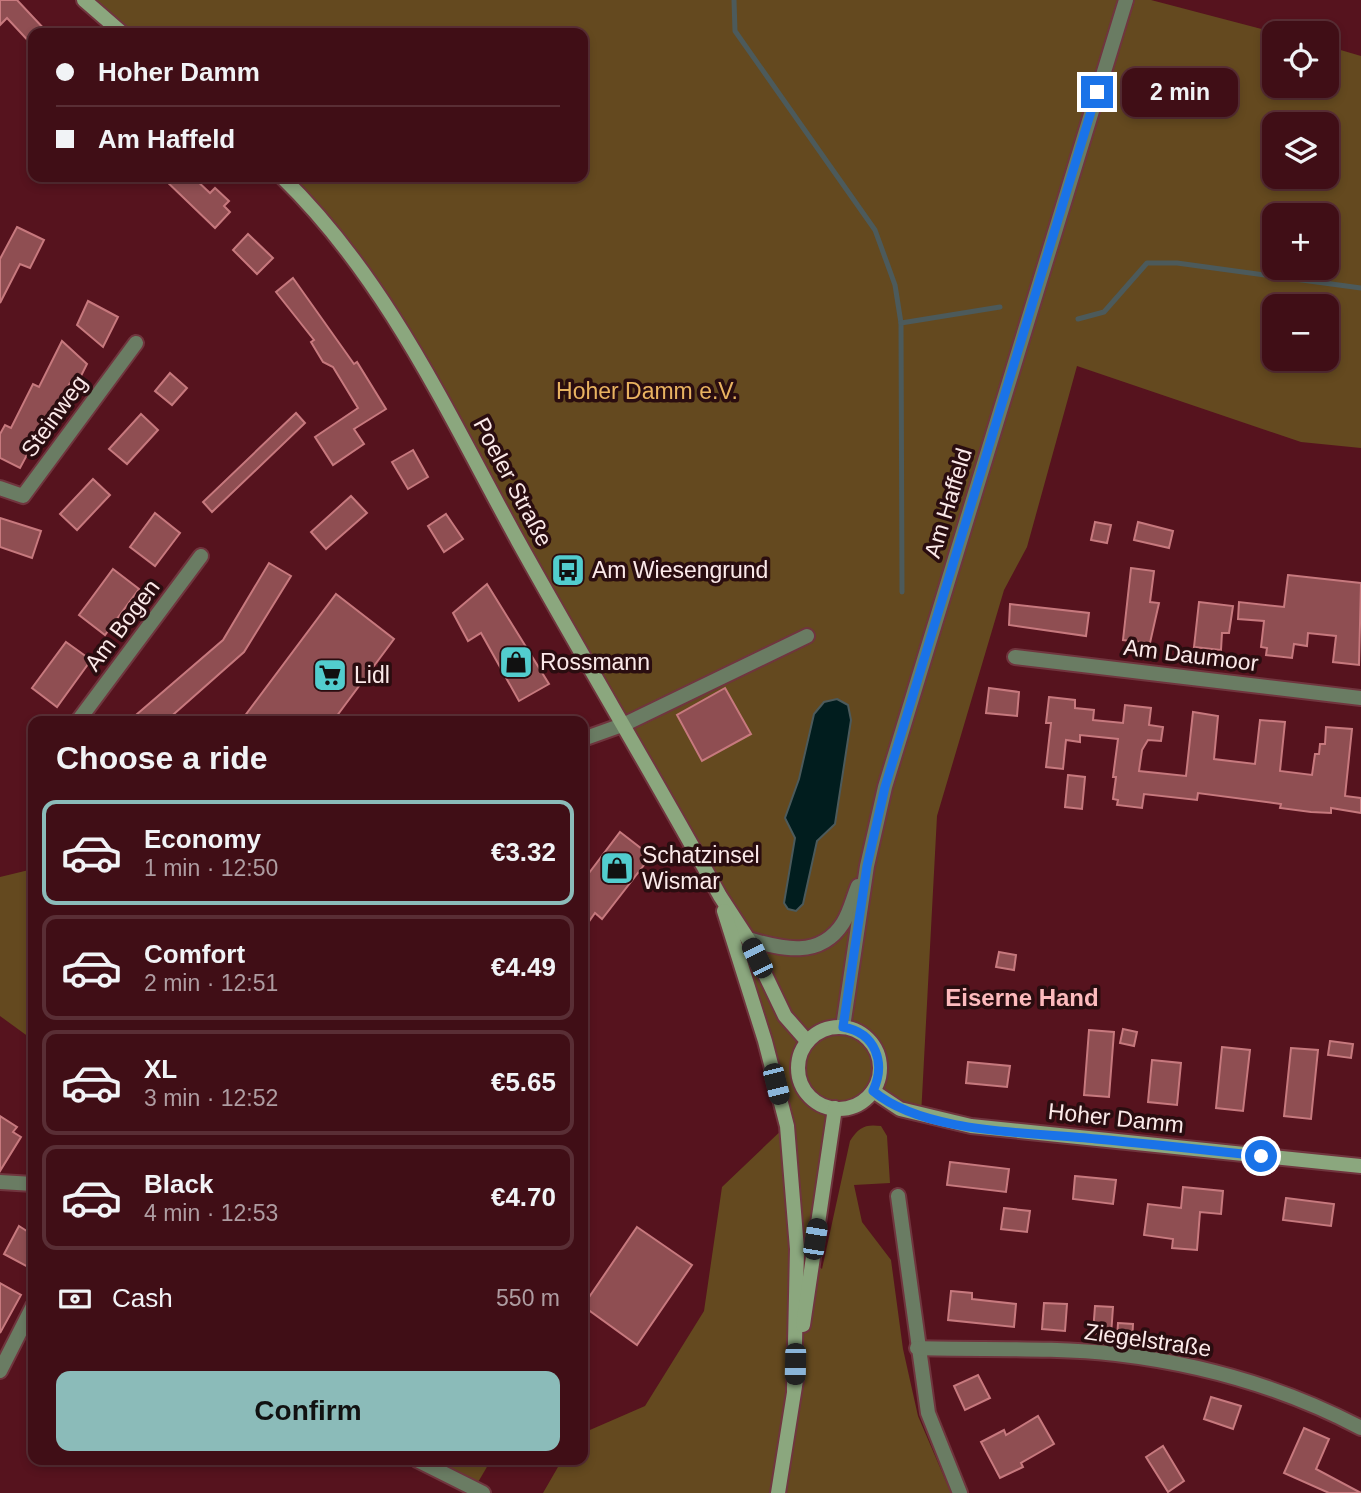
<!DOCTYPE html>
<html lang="en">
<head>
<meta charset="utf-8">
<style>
	:root { --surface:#400e16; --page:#47171f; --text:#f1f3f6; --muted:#ae9ca1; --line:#592e35; --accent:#8bbbb9 }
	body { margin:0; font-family:Arial,sans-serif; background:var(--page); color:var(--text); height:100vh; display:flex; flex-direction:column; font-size:26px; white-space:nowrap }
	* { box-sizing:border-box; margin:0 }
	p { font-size:23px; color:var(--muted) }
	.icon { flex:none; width:38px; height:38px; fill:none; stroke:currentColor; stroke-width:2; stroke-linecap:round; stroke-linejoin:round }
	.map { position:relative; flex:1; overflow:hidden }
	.drawer { position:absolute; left:28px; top:716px; width:560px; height:749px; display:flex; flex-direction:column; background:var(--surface); border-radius:14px; box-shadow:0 4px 10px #0003,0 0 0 2px var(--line) }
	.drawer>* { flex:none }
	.banner { position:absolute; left:28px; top:28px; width:560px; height:154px; border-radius:14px; box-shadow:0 4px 10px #0003,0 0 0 2px var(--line); display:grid; align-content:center; height:154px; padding:0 28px; background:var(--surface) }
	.tools { position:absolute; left:1262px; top:21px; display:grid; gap:14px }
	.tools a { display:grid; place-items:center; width:77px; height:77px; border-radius:14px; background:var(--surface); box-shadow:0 4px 10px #0003,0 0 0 2px var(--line); font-size:35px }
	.end { position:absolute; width:32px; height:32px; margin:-16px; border:9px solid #1a73e8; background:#fff; box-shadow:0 0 0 4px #fff }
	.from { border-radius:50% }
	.bubble { position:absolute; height:49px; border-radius:14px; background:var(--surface); box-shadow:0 4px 10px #0003,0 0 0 2px var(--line); font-size:23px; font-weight:700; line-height:49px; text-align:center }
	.car { position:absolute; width:21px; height:42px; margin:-21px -10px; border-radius:9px; box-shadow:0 0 5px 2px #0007; background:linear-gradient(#222 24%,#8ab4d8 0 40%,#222 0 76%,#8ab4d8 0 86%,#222 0) }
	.banner b { display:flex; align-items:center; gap:24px; height:66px; font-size:26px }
	.banner b+b { border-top:2px solid var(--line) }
	.banner i { width:18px; height:18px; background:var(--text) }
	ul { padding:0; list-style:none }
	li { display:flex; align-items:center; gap:21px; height:105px; margin:0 14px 10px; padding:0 14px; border:4px solid var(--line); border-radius:14px }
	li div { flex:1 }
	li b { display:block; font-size:26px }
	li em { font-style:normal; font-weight:700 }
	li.selected { border-color:var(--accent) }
	li>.icon { width:63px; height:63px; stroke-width:1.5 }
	h2 { padding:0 28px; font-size:32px; line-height:84px }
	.pay { display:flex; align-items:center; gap:18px; height:77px; padding:0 28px; font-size:26px }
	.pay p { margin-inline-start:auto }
	.primary-button { display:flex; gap:14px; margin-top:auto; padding:14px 28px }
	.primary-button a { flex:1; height:80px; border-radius:14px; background:var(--accent); color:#111; font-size:28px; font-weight:700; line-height:80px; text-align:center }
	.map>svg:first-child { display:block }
	.green { fill:#64491f; fill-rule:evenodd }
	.water { fill:#011d1e; stroke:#4c5a5b; stroke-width:2 }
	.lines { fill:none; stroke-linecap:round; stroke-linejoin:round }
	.stream { stroke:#4c5a5b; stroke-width:5 }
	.building { fill:#8f4e52; stroke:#c7797e; stroke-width:2 }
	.minor-casing { stroke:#70353e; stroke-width:18 }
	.tertiary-casing { stroke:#70353e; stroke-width:18 }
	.secondary-casing { stroke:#70353e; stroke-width:18 }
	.minor { stroke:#6a7c63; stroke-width:14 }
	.tertiary { stroke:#6a7c63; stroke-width:14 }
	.secondary { stroke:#8ba77e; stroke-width:14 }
	.route { stroke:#1a73e8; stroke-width:9 }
	.labels { text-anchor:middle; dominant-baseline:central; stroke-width:7; stroke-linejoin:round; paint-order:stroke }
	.park-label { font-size:23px; fill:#e9b361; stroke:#2a0d10 }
	.street-label { font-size:23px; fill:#fbe9e9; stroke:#2a0d10 }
	.poi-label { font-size:23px; fill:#fbe9e9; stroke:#2a0d10; text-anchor:start }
	.neighbourhood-label { font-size:24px; font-weight:bold; fill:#fdbabd; stroke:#2a0d10 }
</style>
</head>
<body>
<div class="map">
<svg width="1361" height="1493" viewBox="0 0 1361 1493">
	<rect width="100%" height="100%" fill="#56131e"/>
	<g class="green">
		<path d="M84,0H1151L1277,33H1274V86H1326L1327,46L1361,56V448L1301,442L1077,366L1027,547L1004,590L937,816L921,1116L878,1094L859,1111L835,1113L812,1261L822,1269L850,1141C859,1127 865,1124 881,1126L887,1136L890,1183L854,1185L862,1222L891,1260L903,1349L918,1416L951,1493H543L562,1460H583V1433L645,1406L704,1311L722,1187L787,1125L720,896L358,264L282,177H583V33H122ZM1274,124H1326V177H1274ZM1274,215H1326V268H1274ZM1274,306H1326V359H1274Z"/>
		<path d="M33,869V1040L0,1016V877Z"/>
		<path d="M417,1460H491L474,1489Z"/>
	</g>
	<path class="water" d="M837,699L848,705L851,720L835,824L817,841L803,904L796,911L788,909L784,903L795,838L785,818L799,779L814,714L824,702Z"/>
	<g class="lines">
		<g class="stream">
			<path d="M734,0L735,31L875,230L895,285L901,323L902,592"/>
			<path d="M1078,319L1104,312L1147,263H1177L1361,288"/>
			<path d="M901,323L1000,307"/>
		</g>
	</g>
	<g class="building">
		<path d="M0,0H17L48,33H33V46L7,18L0,25Z"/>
		<path d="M162,177H193L210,193L215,188L229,201L224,206L230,212L215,228Z"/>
		<path d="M17,227L44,240L30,268L20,264L0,303V259Z"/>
		<path d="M248,234L273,258L257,274L233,250Z"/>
		<path d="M293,278L354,364L357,362L386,409L354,429L364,444L333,465L315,437L358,408L333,367L323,362L311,342L314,340L276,292Z"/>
		<path d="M88,301L118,317L103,347L77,325Z"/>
		<path d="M62,341L87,364L76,386L70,383L47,427L43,425L20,468L0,458V434L5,425L11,428L33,384L39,387Z"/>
		<path d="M170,373L187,388L172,405L155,391Z"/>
		<path d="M296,413L305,423L212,512L203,502Z"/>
		<path d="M141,414L158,430L127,464L109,449Z"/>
		<path d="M413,450L428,477L408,489L392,462Z"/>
		<path d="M93,479L110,495L77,530L60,514Z"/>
		<path d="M351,496L367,513L326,549L311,532Z"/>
		<path d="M155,513L180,533L155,566L130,547Z"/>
		<path d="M446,514L463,539L444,552L428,526Z"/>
		<path d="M0,518L41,531L32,558L0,547Z"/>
		<path d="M1095,522L1111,525L1107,543L1091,540Z"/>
		<path d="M1138,522L1173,531L1169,548L1134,540Z"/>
		<path d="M269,563L291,576L244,652L166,721H129L223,640Z"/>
		<path d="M1131,568L1154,571L1150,602L1159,603L1150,643L1123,640Z"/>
		<path d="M113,569L139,589L105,635L79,615Z"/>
		<path d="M1288,575L1361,583L1359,665L1333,662L1336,636L1308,633L1307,646L1294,644L1292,658L1266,655L1267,648L1261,647L1264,621L1238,619L1239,602L1284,607Z"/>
		<path d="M487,584L549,684L519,701L481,633L468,641L453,613Z"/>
		<path d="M336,594L394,639L333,721H241Z"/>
		<path d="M1199,602L1233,606L1229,633H1222L1221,650L1194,647Z"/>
		<path d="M1010,604L1089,613L1086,636L1009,625Z"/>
		<path d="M66,642L91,660L57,707L32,688Z"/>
		<path d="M725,688L751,734L702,761L677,715Z"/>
		<path d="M989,688L1019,692L1017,716L986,713Z"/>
		<path d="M1049,697L1075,700V708L1094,710L1093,720L1123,723L1125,705L1151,708L1149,725L1163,727L1161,741L1148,740L1142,750L1139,771L1186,776L1193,712L1218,716L1214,759L1255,764L1260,720L1285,722L1280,771L1312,775L1315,754H1319L1320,744H1325L1326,727L1352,729L1345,796L1361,798V813L1331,808V813L1311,812L1280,808L1281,804L1198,793L1197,800L1144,794L1142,808L1117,805L1118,800L1113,799L1116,777H1113L1118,739L1080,735V742L1066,740L1063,769L1046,767L1051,723H1046Z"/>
		<path d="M1068,775L1085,777L1082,809L1065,807Z"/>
		<path d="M620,832L651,856L602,919L595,913L583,930V881Z"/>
		<path d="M999,952L1016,955L1014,970L996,967Z"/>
		<path d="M1123,1029L1137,1032L1134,1046L1120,1043Z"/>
		<path d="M1089,1030L1114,1032L1109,1097L1084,1095Z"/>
		<path d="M1330,1041L1353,1044L1351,1058L1328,1055Z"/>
		<path d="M1222,1047L1250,1050L1243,1111L1216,1108Z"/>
		<path d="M1291,1048L1318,1050L1311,1119L1284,1116Z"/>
		<path d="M1152,1060L1181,1063L1177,1105L1148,1102Z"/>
		<path d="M968,1062L1010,1066L1007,1087L966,1083Z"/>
		<path d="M0,1116L17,1127L13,1132L21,1137L0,1171Z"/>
		<path d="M950,1162L1009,1169L1006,1192L947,1185Z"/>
		<path d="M1075,1176L1116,1180L1113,1204L1073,1199Z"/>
		<path d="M1183,1187L1223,1191L1221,1214L1200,1212L1197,1250L1172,1248L1173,1239L1144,1235L1148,1204L1181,1208Z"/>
		<path d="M1286,1198L1334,1204L1331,1226L1283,1220Z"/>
		<path d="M1004,1208L1030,1211L1027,1232L1001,1229Z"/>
		<path d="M19,1226L33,1235V1257L28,1267L4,1254Z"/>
		<path d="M637,1227L692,1265L637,1345L583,1306Z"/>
		<path d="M0,1283L21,1295L0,1333Z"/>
		<path d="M951,1291L972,1293V1299L1016,1304L1014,1327L948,1320Z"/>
		<path d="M1044,1303L1067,1304L1065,1331L1042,1329Z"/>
		<path d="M1095,1306L1113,1307L1111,1335L1093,1333Z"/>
		<path d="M1118,1323L1133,1324L1132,1342L1117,1340Z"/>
		<path d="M978,1375L990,1398L965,1410L954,1386Z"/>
		<path d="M1211,1397L1241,1406L1233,1429L1204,1419Z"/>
		<path d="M1038,1416L1054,1444L1021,1463L1023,1467L1000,1478L981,1442L1004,1430L1006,1435Z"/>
		<path d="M1304,1428L1329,1439L1316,1469L1361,1493H1329L1284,1473Z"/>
		<path d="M1163,1446L1184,1481L1168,1492L1146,1457Z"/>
	</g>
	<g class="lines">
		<g class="minor-casing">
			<g id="minor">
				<path d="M0,488L23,496L136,343"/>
				<path d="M1015,657L1361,698"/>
				<path d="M78,721L201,556"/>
				<path d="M583,739L625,724L807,636"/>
				<path d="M0,1182L33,1184"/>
				<path d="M898,1196L928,1413L960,1493"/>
				<path d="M917,1348C980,1350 1054,1347 1116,1354C1201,1364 1285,1388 1361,1428"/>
				<path d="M0,1371L33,1306"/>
				<path d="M417,1460L483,1493"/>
			</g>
		</g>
		<g class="tertiary-casing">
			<g id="tertiary">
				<path d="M748,939C782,949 820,959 843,923C850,912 853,898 858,886"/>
				<path d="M843,1027L867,866L885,787L1126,0"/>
			</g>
		</g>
		<g class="secondary-casing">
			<g id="secondary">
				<path d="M84,0L122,33"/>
				<path d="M282,177C387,279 448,414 518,541C584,660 654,776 720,896L748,939L785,1016L807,1041"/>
				<path d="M724,911L765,1041L787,1126L797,1249L794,1390"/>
				<circle cx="839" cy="1068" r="41"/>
				<path d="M873,1091L900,1109L971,1126L1361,1166"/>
				<path d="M803,1325L835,1108"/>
				<path d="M778,1493L796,1380"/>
			</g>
		</g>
		<use href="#minor" class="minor"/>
		<use href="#tertiary" class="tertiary"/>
		<use href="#secondary" class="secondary"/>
	</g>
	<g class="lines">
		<path class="route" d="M1097,92L885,787L867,866L843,1027C876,1033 886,1063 873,1091C924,1134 1030,1132 1096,1139C1151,1144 1206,1150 1261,1156"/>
	</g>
	<defs>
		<g id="bus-square" transform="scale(1.75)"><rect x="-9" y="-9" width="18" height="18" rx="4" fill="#52cdce" stroke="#2a0d10"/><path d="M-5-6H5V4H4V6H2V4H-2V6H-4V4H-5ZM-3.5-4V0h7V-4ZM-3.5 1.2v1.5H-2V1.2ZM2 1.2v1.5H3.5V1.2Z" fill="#111"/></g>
		<g id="shop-square" transform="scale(1.75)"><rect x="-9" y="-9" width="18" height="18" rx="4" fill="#52cdce" stroke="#2a0d10"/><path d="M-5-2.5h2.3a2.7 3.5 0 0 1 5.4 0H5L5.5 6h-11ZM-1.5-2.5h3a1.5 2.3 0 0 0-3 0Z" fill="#111"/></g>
		<g id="supermarket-square" transform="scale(1.75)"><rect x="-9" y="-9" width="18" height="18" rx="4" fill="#52cdce" stroke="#2a0d10"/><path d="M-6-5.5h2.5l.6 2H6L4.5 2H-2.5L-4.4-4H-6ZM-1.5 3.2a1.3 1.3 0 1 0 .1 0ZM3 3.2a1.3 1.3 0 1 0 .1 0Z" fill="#111"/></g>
	</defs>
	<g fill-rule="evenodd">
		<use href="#bus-square" x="568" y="570"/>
		<use href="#shop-square" x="516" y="662"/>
		<use href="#supermarket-square" x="330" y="675"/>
		<use href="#shop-square" x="617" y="868"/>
	</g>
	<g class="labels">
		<g class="park-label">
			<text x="647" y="391">Hoher Damm e.V.</text>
		</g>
		<g class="street-label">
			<text transform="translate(54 416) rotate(-54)">Steinweg</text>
			<text transform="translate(513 482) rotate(62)">Poeler Straße</text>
			<text transform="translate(948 503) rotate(-73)">Am Haffeld</text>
			<text transform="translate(122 625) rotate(-53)">Am Bogen</text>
			<text transform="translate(1191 655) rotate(7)">Am Daumoor</text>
			<text transform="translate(1116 1118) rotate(6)">Hoher Damm</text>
			<text transform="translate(1148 1340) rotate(8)">Ziegelstraße</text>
		</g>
		<g class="poi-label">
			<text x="592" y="570">Am Wiesengrund</text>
			<text x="540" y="662">Rossmann</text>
			<text x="354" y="675">Lidl</text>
			<text x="642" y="855">Schatzinsel<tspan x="642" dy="26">Wismar</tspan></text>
		</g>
		<g class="neighbourhood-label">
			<text x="1022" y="997">Eiserne Hand</text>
		</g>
	</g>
</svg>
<div class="tools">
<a><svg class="icon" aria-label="locate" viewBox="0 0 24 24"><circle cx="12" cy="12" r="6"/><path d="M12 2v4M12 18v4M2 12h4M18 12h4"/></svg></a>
<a><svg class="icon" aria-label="layers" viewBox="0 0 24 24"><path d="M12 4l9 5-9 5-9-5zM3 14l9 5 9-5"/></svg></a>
<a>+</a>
<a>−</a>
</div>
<i class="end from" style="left:1261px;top:1156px"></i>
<i class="end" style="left:1097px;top:92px"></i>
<div class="bubble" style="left:1122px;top:68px;width:116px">2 min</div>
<i class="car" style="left:757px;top:958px;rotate:334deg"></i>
<i class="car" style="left:776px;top:1084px;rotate:166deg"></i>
<i class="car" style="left:815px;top:1239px;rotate:9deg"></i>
<i class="car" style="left:795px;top:1364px;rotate:181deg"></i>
<div class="banner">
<b><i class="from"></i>Hoher Damm</b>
<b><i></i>Am Haffeld</b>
</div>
<section class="drawer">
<h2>Choose a ride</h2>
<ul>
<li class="selected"><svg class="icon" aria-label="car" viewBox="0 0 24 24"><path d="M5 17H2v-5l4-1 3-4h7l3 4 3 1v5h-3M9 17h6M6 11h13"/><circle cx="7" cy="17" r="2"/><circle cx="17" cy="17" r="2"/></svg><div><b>Economy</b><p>1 min · 12:50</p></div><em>€3.32</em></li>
<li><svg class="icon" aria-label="car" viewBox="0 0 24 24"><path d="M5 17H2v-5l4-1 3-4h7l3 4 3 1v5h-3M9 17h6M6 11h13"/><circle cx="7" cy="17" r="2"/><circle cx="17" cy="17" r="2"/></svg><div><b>Comfort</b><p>2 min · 12:51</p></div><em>€4.49</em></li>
<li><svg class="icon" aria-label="car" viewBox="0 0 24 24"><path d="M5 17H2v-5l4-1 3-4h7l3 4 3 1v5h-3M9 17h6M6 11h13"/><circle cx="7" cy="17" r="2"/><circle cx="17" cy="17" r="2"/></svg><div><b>XL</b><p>3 min · 12:52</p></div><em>€5.65</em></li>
<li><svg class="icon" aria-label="car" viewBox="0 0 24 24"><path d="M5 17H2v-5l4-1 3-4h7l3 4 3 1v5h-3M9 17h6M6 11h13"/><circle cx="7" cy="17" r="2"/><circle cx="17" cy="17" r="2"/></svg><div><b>Black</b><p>4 min · 12:53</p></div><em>€4.70</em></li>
</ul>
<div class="pay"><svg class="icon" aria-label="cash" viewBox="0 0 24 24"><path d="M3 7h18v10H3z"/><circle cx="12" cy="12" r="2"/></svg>Cash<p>550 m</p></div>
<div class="primary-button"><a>Confirm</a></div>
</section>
</div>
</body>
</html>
